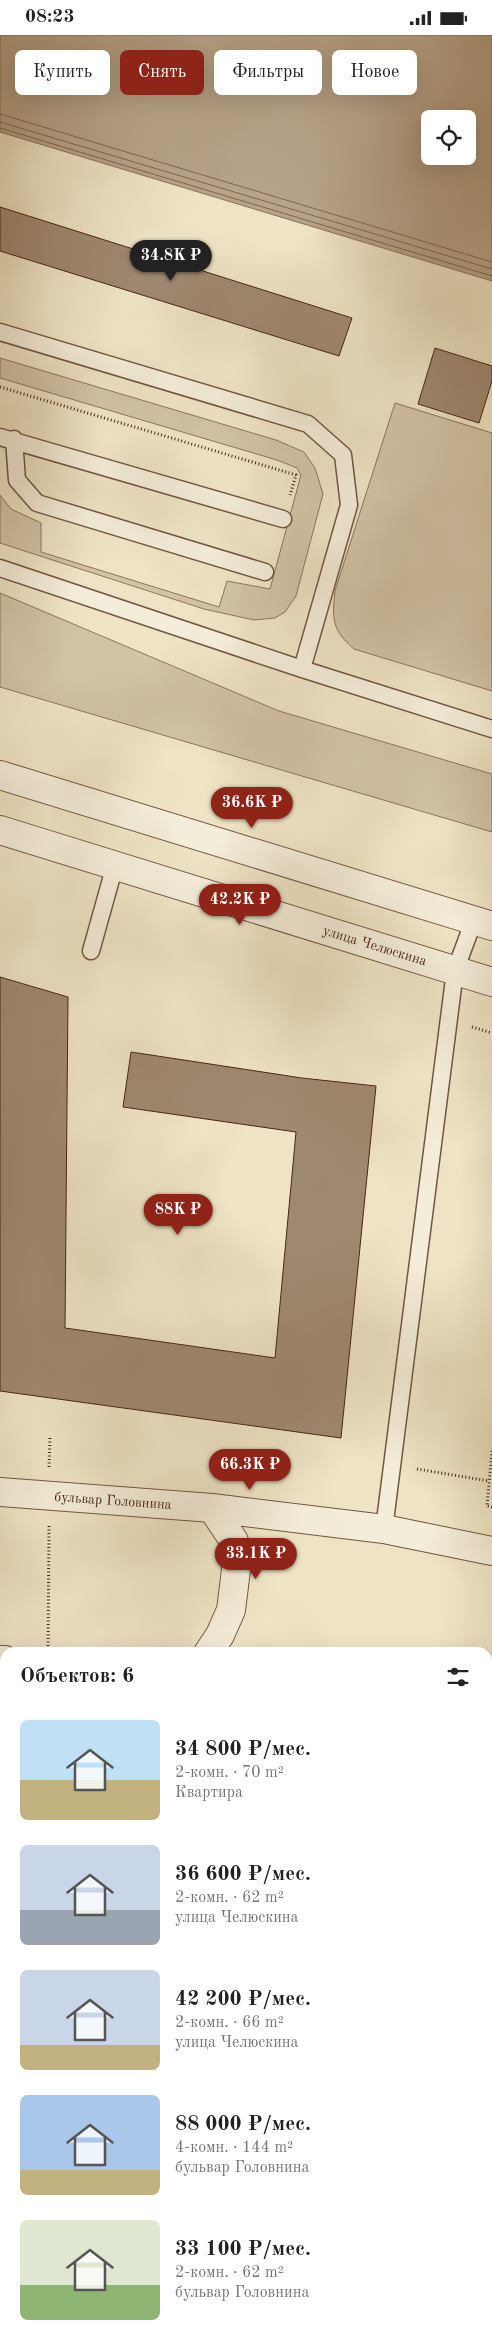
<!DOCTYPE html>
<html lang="ru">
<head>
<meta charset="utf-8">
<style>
  :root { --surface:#fff; --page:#f6f6f6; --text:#222; --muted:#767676; --accent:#8f2418 }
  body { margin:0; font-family:"Old Standard TT",serif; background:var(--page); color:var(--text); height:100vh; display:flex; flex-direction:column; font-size:19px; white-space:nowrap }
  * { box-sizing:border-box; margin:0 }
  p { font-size:16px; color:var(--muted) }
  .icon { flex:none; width:28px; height:28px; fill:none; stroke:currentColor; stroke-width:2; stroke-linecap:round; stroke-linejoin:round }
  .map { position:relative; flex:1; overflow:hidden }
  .details { position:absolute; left:0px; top:1612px; width:492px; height:696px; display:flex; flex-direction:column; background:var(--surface); border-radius:15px 15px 0 0; box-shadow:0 5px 20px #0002 }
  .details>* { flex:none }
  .top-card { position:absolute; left:15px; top:15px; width:462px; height:45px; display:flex; gap:10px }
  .controls { position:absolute; left:421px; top:75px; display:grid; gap:10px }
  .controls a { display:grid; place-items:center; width:55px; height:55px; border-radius:8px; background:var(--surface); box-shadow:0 5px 20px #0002; font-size:25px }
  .price { position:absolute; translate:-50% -42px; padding:0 11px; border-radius:18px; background:var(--accent); color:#fff; font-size:16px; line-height:32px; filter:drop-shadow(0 1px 2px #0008) }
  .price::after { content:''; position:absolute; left:50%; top:30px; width:15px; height:11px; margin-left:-8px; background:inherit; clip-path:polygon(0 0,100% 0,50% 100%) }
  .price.selected { background:#222; color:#fff }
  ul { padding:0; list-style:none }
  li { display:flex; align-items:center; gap:15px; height:125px; padding:0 20px }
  li span { display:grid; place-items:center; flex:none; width:140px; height:100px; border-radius:8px; color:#555 }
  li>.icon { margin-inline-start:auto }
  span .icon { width:60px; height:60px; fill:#fffc; stroke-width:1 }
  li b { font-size:21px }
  h2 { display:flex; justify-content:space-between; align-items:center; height:60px; padding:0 20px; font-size:21px }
  .pill { padding:0 18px; border-radius:8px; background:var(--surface); box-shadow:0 5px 20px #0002; font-size:18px; line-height:45px }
  .pill.selected { background:var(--accent); color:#fff }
  .status { display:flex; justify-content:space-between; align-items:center; height:35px; padding:0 25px; background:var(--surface); direction:ltr }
  .status svg { height:14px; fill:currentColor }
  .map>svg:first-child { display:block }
</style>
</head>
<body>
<div class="status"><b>08:23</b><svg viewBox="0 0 49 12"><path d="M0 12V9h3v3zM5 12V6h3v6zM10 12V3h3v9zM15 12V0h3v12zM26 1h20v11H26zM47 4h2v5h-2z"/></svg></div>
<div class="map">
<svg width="492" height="2308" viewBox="0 0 492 2308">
  <rect width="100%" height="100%" fill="#eee4c5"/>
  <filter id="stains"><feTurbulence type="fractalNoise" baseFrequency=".004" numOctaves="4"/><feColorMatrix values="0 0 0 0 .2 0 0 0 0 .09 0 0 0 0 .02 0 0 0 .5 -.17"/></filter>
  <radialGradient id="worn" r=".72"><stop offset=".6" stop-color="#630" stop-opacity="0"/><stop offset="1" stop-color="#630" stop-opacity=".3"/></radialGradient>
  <path fill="#d2c4a7" stroke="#8e745e" d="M0 323 276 405 304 417 315 433 323 459 296 561 285 577 275 583 254 585 204 574 0 508V460L11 474 41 488V517L219 572 227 546 270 554 301 440 297 433 277 425 0 343Z
    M395 368 492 398V656L354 614C332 595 332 584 335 556Z
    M0 558 279 676 492 739V797L0 652Z"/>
  <path fill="#b6a38a" stroke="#8a715c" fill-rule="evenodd" d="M0 0H492V246L0 97ZM430 84H468V121H430Z"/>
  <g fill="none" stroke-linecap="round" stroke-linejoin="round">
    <path stroke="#806450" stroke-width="1" d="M0 79 492 227
      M0 87 492 234
      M0 93 492 241"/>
  </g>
  <path fill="#9f8871" stroke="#492516" d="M0 172 352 283 339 321 0 216Z
    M435 313 492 331V346L479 388 418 369Z
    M0 942 68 962 65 1293 275 1323 296 1097 123 1072 131 1017 302 1043 376 1051 341 1403 0 1356Z"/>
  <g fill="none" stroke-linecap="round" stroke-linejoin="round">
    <g stroke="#725542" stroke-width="19">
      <path id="service" d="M0 297 308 389 343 420 349 470 302 634
        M0 402 283 484
        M14 404 17 445 37 468 265 537
        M0 533 302 634 492 694
        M91 916 115 830
        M384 1494 455 936 474 885"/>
    </g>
    <g stroke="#725542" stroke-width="30">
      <path id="minor" d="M0 740 492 891
        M0 795 492 947
        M0 1457 212 1473 384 1494 492 1516
        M208 1618 220 1600 231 1575 236 1535 234 1506 212 1473
        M0 1625H5
        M488 1662H492"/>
    </g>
    <path stroke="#492516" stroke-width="3" stroke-dasharray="1 2.5" stroke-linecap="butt" d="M0 352 296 440 290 460
      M472 992 492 998
      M492 1416 487 1471 492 1472
      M49 1432 50 1402
      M417 1434 489 1446
      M48 1618 49 1490"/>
    <use href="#service" stroke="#f4edd9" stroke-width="16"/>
    <use href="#minor" stroke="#f4edd9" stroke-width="28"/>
  </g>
  <g text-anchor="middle" stroke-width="4" stroke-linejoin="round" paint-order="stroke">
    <g font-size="14" fill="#492516" stroke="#f4edd9">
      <text transform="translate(375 910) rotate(17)" y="5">улица Челюскина</text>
      <text transform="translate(113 1465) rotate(4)" y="5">бульвар Головнина</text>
    </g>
  </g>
  <rect width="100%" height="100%" filter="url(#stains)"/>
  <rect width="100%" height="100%" fill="url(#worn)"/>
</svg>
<div class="controls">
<a><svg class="icon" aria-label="locate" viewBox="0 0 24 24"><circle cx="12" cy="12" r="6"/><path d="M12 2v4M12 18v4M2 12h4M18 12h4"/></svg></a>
</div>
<b class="price selected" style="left:171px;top:247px">34.8K ₽</b>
<b class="price" style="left:252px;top:794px">36.6K ₽</b>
<b class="price" style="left:240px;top:891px">42.2K ₽</b>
<b class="price" style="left:178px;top:1201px">88K ₽</b>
<b class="price" style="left:250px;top:1456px">66.3K ₽</b>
<b class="price" style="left:256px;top:1545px">33.1K ₽</b>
<div class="top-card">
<a class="pill">Купить</a>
<a class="pill selected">Снять</a>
<a class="pill">Фильтры</a>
<a class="pill">Новое</a>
</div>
<section class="details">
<h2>Объектов: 6<svg class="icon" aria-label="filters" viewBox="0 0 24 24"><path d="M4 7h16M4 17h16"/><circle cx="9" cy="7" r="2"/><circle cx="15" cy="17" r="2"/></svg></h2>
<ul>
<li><span style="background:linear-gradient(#bfe0f5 60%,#c2b280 0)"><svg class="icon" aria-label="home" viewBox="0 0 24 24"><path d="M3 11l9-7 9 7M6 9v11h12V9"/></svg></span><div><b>34 800 ₽/мес.</b><p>2-комн. · 70 m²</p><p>Квартира</p></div></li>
<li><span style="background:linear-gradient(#c9d6e8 65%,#9aa5b1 0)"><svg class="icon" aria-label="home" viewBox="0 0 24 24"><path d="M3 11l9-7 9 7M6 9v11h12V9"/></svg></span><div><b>36 600 ₽/мес.</b><p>2-комн. · 62 m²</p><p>улица Челюскина</p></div></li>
<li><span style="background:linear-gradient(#c9d6e8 75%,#c2b280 0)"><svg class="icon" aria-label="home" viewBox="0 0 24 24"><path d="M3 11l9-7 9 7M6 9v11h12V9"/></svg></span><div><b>42 200 ₽/мес.</b><p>2-комн. · 66 m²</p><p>улица Челюскина</p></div></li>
<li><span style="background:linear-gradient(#a9c7e8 75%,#c2b280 0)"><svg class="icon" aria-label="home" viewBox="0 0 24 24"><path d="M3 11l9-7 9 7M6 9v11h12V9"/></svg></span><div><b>88 000 ₽/мес.</b><p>4-комн. · 144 m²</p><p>бульвар Головнина</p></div></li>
<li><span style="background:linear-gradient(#dfe7d0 65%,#8fb573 0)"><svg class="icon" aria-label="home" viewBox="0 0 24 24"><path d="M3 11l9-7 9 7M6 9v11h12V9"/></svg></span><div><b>33 100 ₽/мес.</b><p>2-комн. · 62 m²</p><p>бульвар Головнина</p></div></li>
</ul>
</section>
</div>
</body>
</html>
